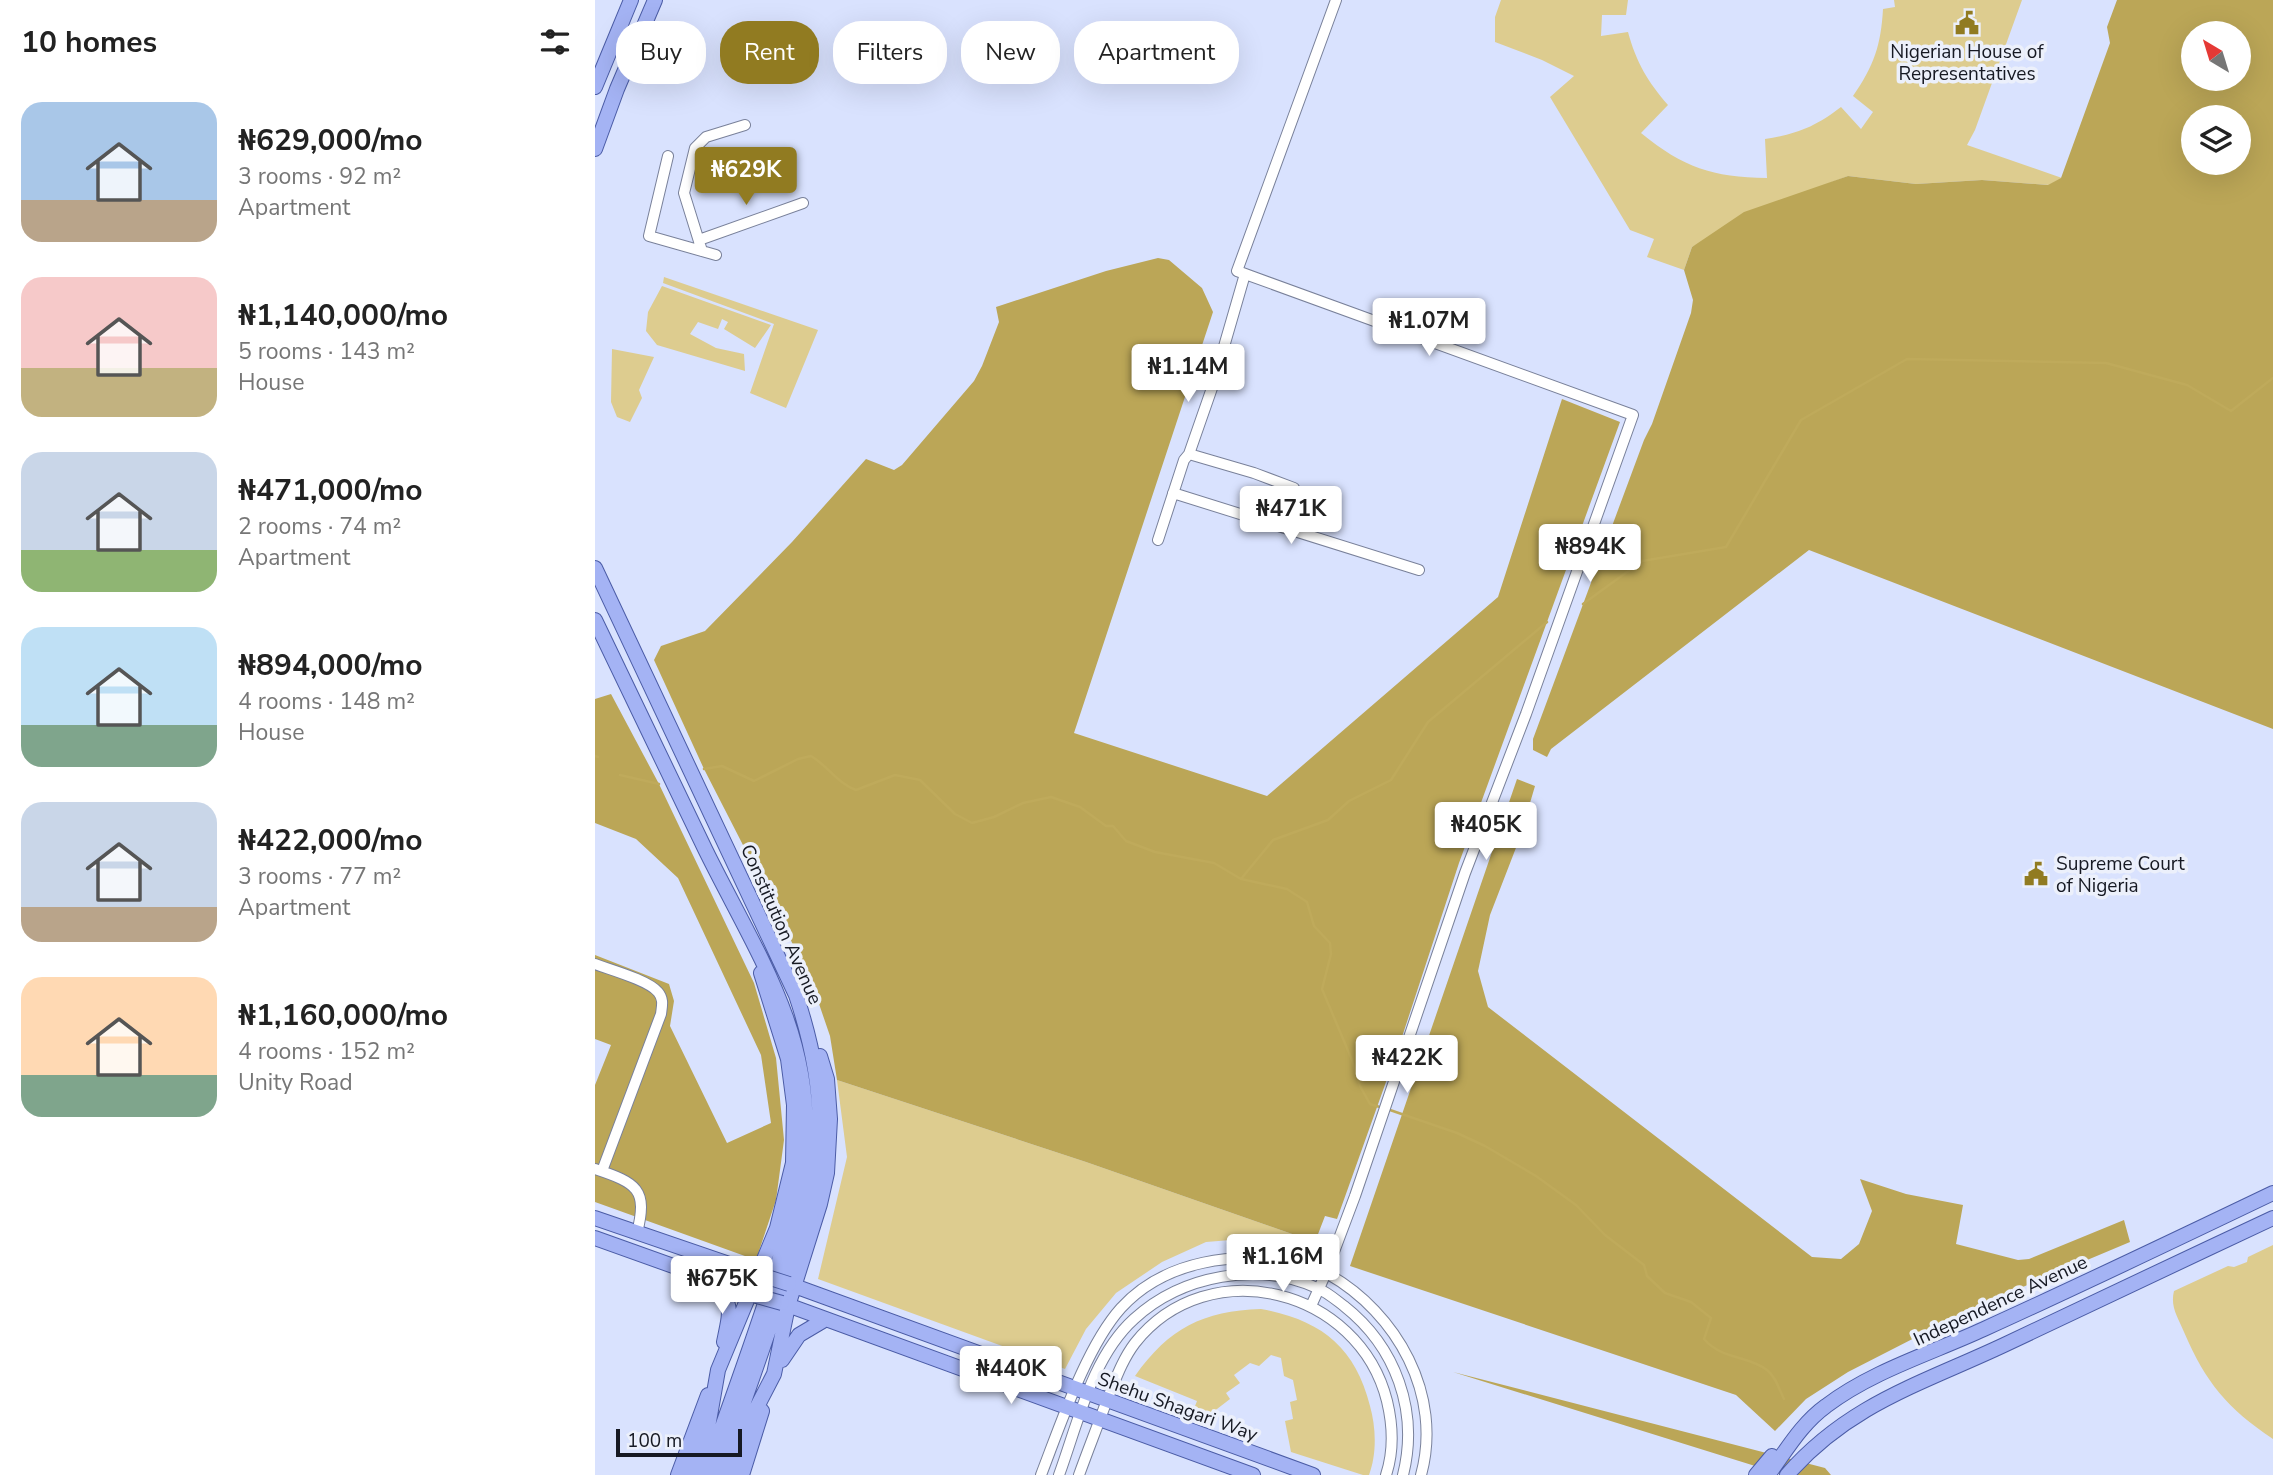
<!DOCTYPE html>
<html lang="en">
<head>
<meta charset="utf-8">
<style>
  :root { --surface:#fff; --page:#f2f2f2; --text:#222; --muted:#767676; --accent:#917b21 }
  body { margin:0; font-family:"Nunito Sans",sans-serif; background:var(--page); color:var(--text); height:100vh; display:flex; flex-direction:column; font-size:26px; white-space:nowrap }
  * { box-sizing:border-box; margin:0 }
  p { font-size:23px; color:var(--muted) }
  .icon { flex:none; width:38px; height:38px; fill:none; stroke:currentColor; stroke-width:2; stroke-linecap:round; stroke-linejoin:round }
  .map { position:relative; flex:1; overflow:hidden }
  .details { display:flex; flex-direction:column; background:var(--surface); width:595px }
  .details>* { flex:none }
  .top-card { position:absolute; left:21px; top:21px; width:665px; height:63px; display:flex; gap:14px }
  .needle { width:46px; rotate:322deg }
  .tools { position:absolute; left:1586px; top:21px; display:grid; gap:14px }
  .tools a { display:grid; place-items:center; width:70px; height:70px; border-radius:50%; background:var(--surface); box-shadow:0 7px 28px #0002; font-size:35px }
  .scale { position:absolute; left:21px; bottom:18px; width:126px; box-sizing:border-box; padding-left:7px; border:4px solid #161923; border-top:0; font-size:19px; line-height:24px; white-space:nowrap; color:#161923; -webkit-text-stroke:5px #ecf0fb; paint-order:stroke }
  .price { position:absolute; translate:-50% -60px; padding:0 16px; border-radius:7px; background:#fff; color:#222; font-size:23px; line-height:46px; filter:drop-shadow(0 2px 4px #0008) }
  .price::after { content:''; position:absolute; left:50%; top:42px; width:21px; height:16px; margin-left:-10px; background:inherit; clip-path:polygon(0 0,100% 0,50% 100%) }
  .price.current { background:var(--accent); color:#fff }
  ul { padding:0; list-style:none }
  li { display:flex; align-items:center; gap:21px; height:175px; padding:0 21px }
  li span { display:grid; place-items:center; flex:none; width:196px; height:140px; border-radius:21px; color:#555 }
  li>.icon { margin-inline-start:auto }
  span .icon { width:84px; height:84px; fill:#fffc; stroke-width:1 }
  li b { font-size:30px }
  h2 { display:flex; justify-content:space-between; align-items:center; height:84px; padding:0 21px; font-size:30px }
  .tag { padding:0 24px; border-radius:28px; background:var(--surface); box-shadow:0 7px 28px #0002; font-size:24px; line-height:63px }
  .tag.current { background:var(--accent); color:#fff }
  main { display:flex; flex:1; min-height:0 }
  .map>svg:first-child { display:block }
</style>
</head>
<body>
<main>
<section class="details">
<h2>10 homes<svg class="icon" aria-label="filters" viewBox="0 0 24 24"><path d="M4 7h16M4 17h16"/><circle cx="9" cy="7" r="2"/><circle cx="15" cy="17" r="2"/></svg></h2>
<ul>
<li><span style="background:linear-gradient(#a9c7e8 70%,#b9a48a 0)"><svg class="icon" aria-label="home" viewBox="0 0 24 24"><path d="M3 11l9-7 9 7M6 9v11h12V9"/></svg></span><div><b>₦629,000/mo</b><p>3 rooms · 92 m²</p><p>Apartment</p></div></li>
<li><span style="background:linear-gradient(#f6c9c9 65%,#c2b280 0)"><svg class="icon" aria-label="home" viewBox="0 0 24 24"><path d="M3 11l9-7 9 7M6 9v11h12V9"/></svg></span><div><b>₦1,140,000/mo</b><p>5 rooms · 143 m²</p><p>House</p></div></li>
<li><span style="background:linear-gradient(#c9d6e8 70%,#8fb573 0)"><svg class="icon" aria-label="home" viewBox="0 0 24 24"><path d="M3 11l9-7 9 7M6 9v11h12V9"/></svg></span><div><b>₦471,000/mo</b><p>2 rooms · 74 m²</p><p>Apartment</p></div></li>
<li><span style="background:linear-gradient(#bfe0f5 70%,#7fa58c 0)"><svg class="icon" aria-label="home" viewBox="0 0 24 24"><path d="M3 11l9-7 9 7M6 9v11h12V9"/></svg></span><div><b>₦894,000/mo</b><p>4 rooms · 148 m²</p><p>House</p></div></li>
<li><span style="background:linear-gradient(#c9d6e8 75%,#b9a48a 0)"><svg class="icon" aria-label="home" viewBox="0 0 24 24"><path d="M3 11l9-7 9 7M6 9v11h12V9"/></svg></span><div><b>₦422,000/mo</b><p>3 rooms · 77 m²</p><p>Apartment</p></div></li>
<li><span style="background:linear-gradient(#ffd9b3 70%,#7fa58c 0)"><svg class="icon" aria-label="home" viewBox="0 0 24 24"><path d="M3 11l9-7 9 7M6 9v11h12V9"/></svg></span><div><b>₦1,160,000/mo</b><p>4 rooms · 152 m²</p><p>Unity Road</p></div></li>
</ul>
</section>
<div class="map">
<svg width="1678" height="1475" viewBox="0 0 1678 1475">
  <rect width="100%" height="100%" fill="#d9e2fe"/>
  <path fill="#ddcc8f" d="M906 0H1033L1031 15H1007L1006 36 1033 32C1041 62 1053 82 1073 105L1046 133C1089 168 1117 177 1172 178L1170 139C1202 134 1220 127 1246 107L1266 129 1278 112 1258 96C1279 66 1286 45 1288 9L1300 7 1299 0H1427L1380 130 1372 145 1467 178 1454 185 1387 180 1321 184 1253 176 1208 193 1097 247 1089 270 1052 257 1059 239 1035 230 955 97 979 76 947 60 900 42V17Z
    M69 277 223 330 191 408 155 393 179 324 68 283Z
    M67 286 176 325 160 348 129 329 133 322 127 319 123 329 103 322 95 334 121 348 149 354 150 371 62 345 51 331 53 312Z
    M17 349 59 357 44 390 47 398 35 422 22 417 16 402Z
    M242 1080 491 1162 726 1244 722 1252 661 1238 611 1242 567 1262 521 1293 491 1329 470 1369 223 1279 252 1157Z
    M1678 1245V1439C1632 1408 1611 1383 1589 1332 1583 1317 1575 1307 1579 1291L1633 1266 1639 1267 1652 1262 1653 1257Z
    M666 1309C725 1320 760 1346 775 1406 781 1427 782 1454 774 1475H768L696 1452 690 1421 698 1419 695 1402 702 1400 698 1380 689 1376 686 1358 676 1355 664 1366 655 1363 639 1375 645 1383 631 1393 635 1399 609 1419 597 1414 602 1401 540 1376C574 1328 608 1311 666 1309Z"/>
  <path fill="#bba657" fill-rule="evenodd" d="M1522 0H1678V729L1214 550 956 749 952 757 938 750V739L1049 440 1057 424 1096 313 1098 300 1089 270 1097 247 1149 212 1253 176 1321 184 1387 180 1453 185 1466 178 1515 43 1512 27ZM1643 33V79H1598V33ZM1643 117V163H1598V117Z
    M563 258 574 260 607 288 618 312 479 733 672 796 903 597 967 399 1025 422 864 863 806 1040 742 1219 730 1216 720 1242 491 1162 242 1080 235 1036 222 998 189 925 109 769 59 660 66 646 110 631 197 542 271 459 299 470 307 465 379 381 387 366 404 322 401 307 511 271Z
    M16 694 64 784 159 983 181 1058 189 1140 181 1200 161 1260 0 1202V1085L16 1045 0 1039V955L74 984 79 1001 75 1026 132 1143 176 1123 166 1055 83 878 41 839 0 823V699Z
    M922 779 940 786 924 840 895 915 883 971 893 1007 1217 1257 1246 1259 1264 1244 1277 1211 1265 1179 1311 1194 1368 1205 1361 1244 1423 1260 1434 1259 1529 1220 1535 1242 1378 1308 1253 1372 1211 1399 1180 1431 1141 1395 755 1266Z
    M858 1372 1230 1468 1236 1475H1189Z"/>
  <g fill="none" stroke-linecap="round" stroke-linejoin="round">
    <path stroke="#bfaa5b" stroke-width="2.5" d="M988 604 1047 561 1131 547 1206 420 1312 359 1511 363 1592 385 1636 411 1678 378
      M0 756 3 757
      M109 769 127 766 159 781 203 759 216 756C233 766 242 783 261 790L300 775 325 780 360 814 377 823 399 817 428 803 456 797 485 807 511 826H518L531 841 560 852 619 863 646 879 692 889 712 902 719 926 735 943 736 954 727 989 757 1060 765 1086 775 1104 788 1108
      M25 775 64 784
      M646 879 678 840 733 820 754 801 796 780 833 722 952 622
      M795 1110 862 1133 890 1146 941 1176 981 1205 1010 1235 1049 1265 1052 1276 1070 1293 1096 1302 1116 1318 1109 1339C1127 1360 1153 1355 1172 1370 1181 1377 1184 1389 1189 1399"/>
    <g stroke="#79819a" stroke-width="12">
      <path id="minor" d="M73 156 54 236 121 255
        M104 240 208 203
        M107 251 89 193 100 148 111 137 150 125
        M594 454 659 473 699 488
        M578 493 824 570
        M563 540 589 460 594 454 617 388 650 274
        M0 964C16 970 53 980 63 992 69 999 67 1006 66 1014L7 1171
        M0 1169C42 1183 53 1189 42 1233
        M716 1306 731 1273 760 1196 870 873 931 714 1038 415 642 271 741 0
        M446 1475C465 1426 491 1347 526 1308 570 1260 642 1250 703 1264 712 1266 724 1269 733 1274 802 1313 848 1395 826 1475
        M464 1475C483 1423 497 1357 539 1319 587 1275 663 1261 722 1288 732 1292 741 1300 749 1306 801 1347 824 1411 808 1475
        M484 1475C493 1450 503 1425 512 1400 520 1381 527 1360 540 1343 614 1250 764 1289 792 1401 798 1426 799 1451 791 1475"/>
    </g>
    <g stroke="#4b5ca6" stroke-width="16">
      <path id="major" d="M0 87 36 0
        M0 149 22 89 60 0
        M0 568 201 995C216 1040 227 1089 224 1137 222 1180 209 1221 196 1262 174 1334 148 1404 123 1475
        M0 620C37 696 73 773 110 849 158 947 218 1032 210 1146 207 1189 194 1229 181 1270 159 1339 134 1407 110 1475
        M0 1218 169 1276
        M0 1238 162 1296
        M113 1278C139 1304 136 1308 129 1342
        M194 1284 718 1475
        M187 1303 658 1475
        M187 1360 204 1335 231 1319
        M83 1475 113 1395
        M97 1475 113 1427 123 1370 182 1228 198 1163 199 1105 193 1059 166 973
        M135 1475 149 1432 179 1374 193 1306 225 1204 232 1173 235 1119 232 1079 225 1056
        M147 1475 167 1411
        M1161 1475 1177 1456
        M1173 1475C1191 1451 1206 1424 1231 1406 1277 1371 1337 1353 1389 1329 1486 1285 1582 1239 1678 1193
        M1192 1475C1254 1404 1326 1384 1409 1345 1498 1303 1588 1260 1678 1218"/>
    </g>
    <use href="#minor" stroke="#fff" stroke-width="10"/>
    <use href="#major" stroke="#a4b3f4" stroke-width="14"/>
    <g stroke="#4b5ca6" stroke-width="16" stroke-linecap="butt">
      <path id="major-bridge" d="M169 1276 194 1284
        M162 1296 187 1303"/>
    </g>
    <use href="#major-bridge" stroke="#a4b3f4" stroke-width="14"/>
  </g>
  <defs>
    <g id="civic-bare" transform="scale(1.89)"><path d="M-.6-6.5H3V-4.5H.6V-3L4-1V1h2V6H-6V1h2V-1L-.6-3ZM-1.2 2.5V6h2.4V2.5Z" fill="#917b21" stroke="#ecf0fb" stroke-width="2.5" paint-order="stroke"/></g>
  </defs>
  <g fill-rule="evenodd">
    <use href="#civic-bare" x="1372" y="23"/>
    <use href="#civic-bare" x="1441" y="874"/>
  </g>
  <g text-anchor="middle" stroke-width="7" stroke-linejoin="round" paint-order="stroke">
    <g font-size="19" fill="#161923" stroke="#ecf0fb">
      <text x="1372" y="58">Nigerian House of<tspan x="1372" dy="22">Representatives</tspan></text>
      <text x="1461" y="870" text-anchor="start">Supreme Court<tspan x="1461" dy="22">of Nigeria</tspan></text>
    </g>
    <g font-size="19" fill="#161923" stroke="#ecf0fb">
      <text transform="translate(187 924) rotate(66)" y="7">Constitution Avenue</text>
      <text transform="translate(1405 1300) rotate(-25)" y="7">Independence Avenue</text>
      <text transform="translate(583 1406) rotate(20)" y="7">Shehu Shagari Way</text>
    </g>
  </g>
</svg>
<div class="tools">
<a><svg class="needle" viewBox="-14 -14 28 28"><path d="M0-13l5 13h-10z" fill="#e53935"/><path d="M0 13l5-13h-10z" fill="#767676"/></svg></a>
<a><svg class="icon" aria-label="layers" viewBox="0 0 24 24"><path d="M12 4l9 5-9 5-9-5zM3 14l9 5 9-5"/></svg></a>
</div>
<div class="scale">100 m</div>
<b class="price current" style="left:151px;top:207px">₦629K</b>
<b class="price" style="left:834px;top:358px">₦1.07M</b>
<b class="price" style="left:593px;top:404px">₦1.14M</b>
<b class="price" style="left:696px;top:546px">₦471K</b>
<b class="price" style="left:995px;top:584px">₦894K</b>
<b class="price" style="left:891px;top:862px">₦405K</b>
<b class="price" style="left:812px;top:1095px">₦422K</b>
<b class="price" style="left:688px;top:1294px">₦1.16M</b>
<b class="price" style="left:127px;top:1316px">₦675K</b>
<b class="price" style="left:416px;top:1406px">₦440K</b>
<div class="top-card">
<a class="tag">Buy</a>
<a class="tag current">Rent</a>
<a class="tag">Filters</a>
<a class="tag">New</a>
<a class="tag">Apartment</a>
</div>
</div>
</main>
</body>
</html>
